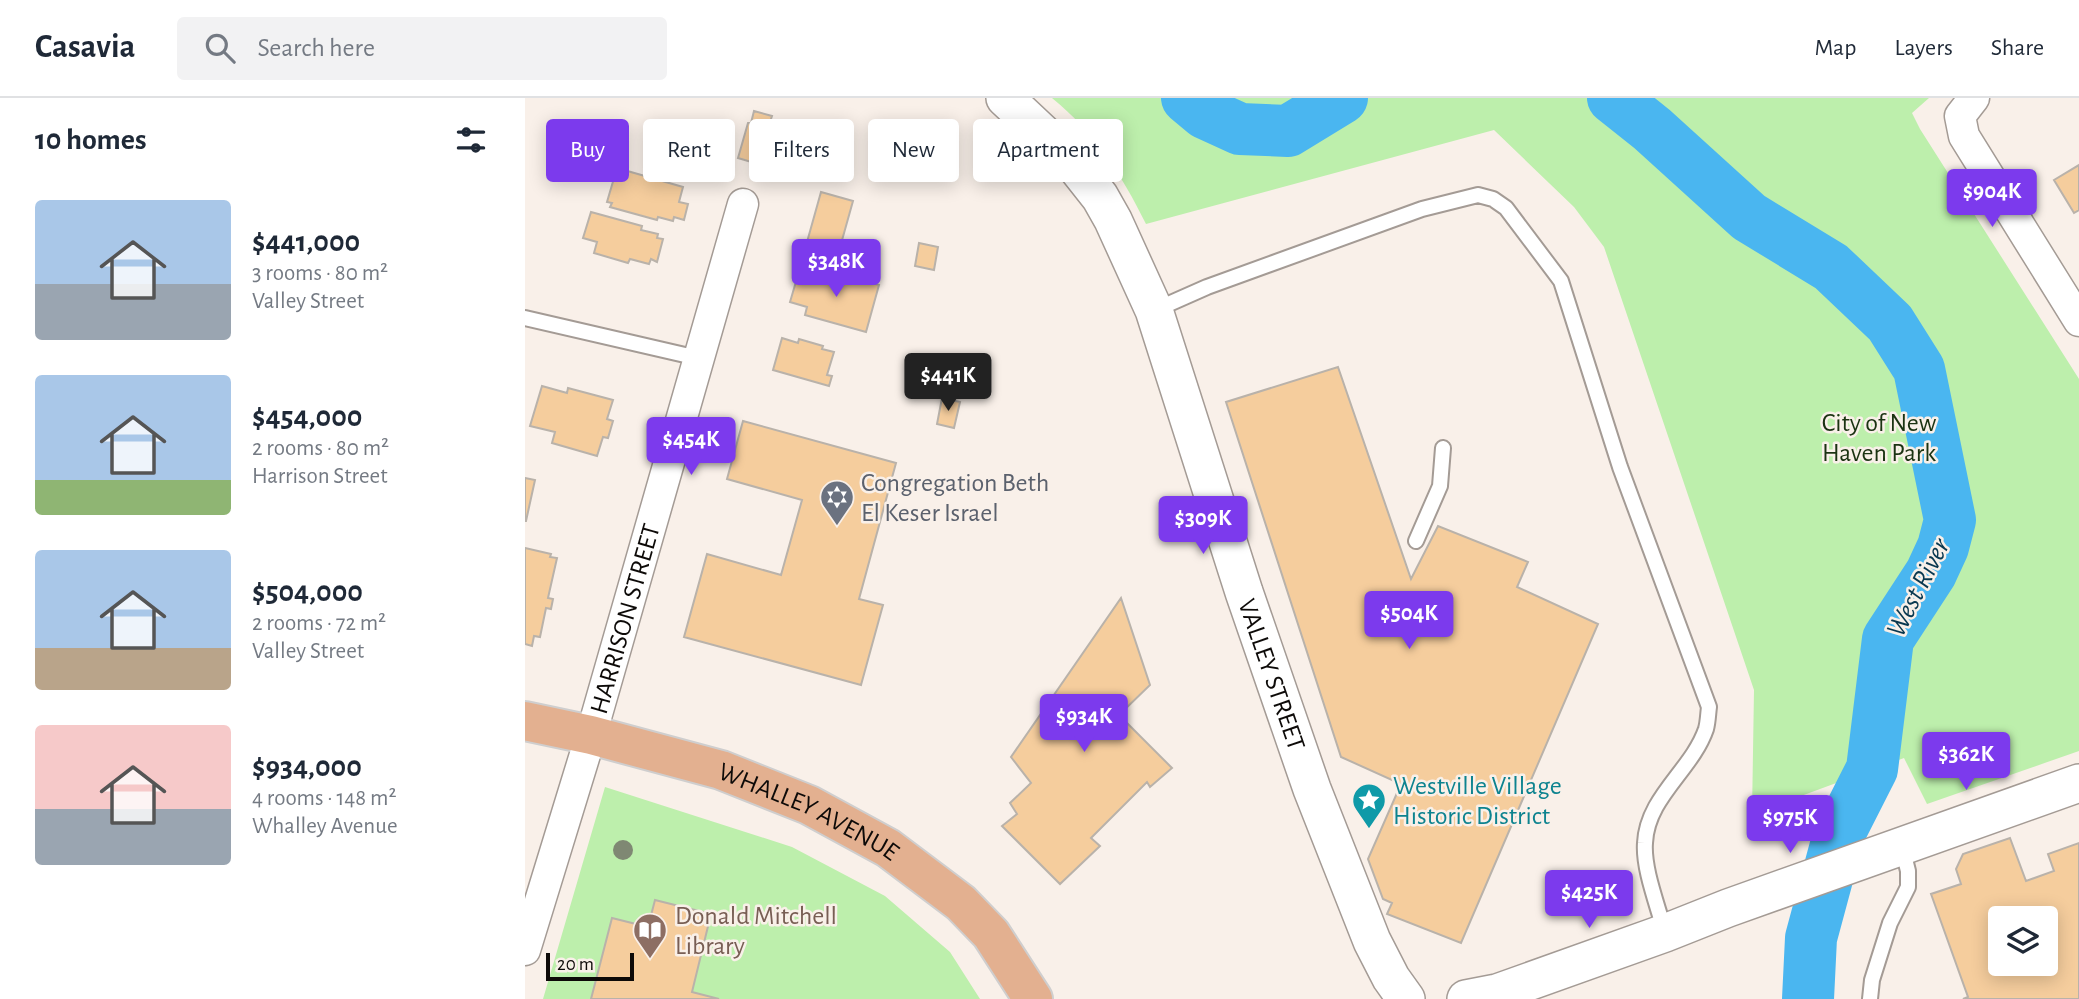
<!DOCTYPE html>
<html lang="en">
<head>
<meta charset="utf-8">
<style>
  :root { --surface:#fff; --page:#f2f2f3; --text:#1f2937; --muted:#747a83; --line:#e0e1e3; --accent:#7c3aed }
  body { margin:0; font-family:"Alegreya Sans",sans-serif; background:var(--page); color:var(--text); height:100vh; display:flex; flex-direction:column; font-size:26px; white-space:nowrap }
  * { box-sizing:border-box; margin:0 }
  p { font-size:23px; color:var(--muted) }
  .icon { flex:none; width:38px; height:38px; fill:none; stroke:currentColor; stroke-width:2; stroke-linecap:round; stroke-linejoin:round }
  .map { position:relative; flex:1; overflow:hidden }
  .drawer { display:flex; flex-direction:column; background:var(--surface); width:525px }
  .drawer>* { flex:none }
  .banner { position:absolute; left:21px; top:21px; width:665px; height:63px; display:flex; gap:14px }
  .tools { position:absolute; left:1463px; top:808px; display:grid; gap:14px }
  .tools a { display:grid; place-items:center; width:70px; height:70px; border-radius:7px; background:var(--surface); box-shadow:0 4px 18px #0003; font-size:35px }
  .scale { position:absolute; left:21px; bottom:18px; width:88px; box-sizing:border-box; padding-left:7px; border:4px solid #0d0a08; border-top:0; font-size:19px; line-height:24px; white-space:nowrap; color:#0d0a08; -webkit-text-stroke:5px #f9f0e9; paint-order:stroke }
  .price { position:absolute; translate:-50% -60px; padding:0 16px; border-radius:7px; background:var(--accent); color:#fff; font-size:23px; line-height:46px; filter:drop-shadow(0 2px 4px #0008) }
  .price::after { content:''; position:absolute; left:50%; top:42px; width:21px; height:16px; margin-left:-10px; background:inherit; clip-path:polygon(0 0,100% 0,50% 100%) }
  .price.current { background:#222; color:#fff }
  ul { padding:0; list-style:none }
  li { display:flex; align-items:center; gap:21px; height:175px; padding:0 35px }
  li span { display:grid; place-items:center; flex:none; width:196px; height:140px; border-radius:7px; color:#555 }
  li>.icon { margin-inline-start:auto }
  span .icon { width:84px; height:84px; fill:#fffc; stroke-width:1 }
  li b { font-size:30px }
  h2 { display:flex; justify-content:space-between; align-items:center; height:84px; padding:0 35px; font-size:30px }
  .tag { padding:0 24px; border-radius:7px; background:var(--surface); box-shadow:0 4px 18px #0003; font-size:24px; line-height:63px }
  .tag.current { background:var(--accent); color:#fff }
  header { display:flex; align-items:center; gap:42px; box-sizing:border-box; height:98px; padding:0 35px; background:var(--surface); border-bottom:2px solid var(--line) }
  header strong { font-size:33px }
  nav { display:flex; gap:38px; margin-inline-start:auto; font-size:24px }
  .search { width:490px; height:63px; background:var(--page); display:flex; align-items:center; gap:18px; box-sizing:border-box; padding:0 24px; border-radius:7px; color:var(--muted); font-size:26px }
  main { display:flex; flex:1; min-height:0 }
  .map>svg:first-child { display:block }
</style>
</head>
<body>
<header>
<strong>Casavia</strong>
<div class="search"><svg class="icon" aria-label="search" viewBox="0 0 24 24"><circle cx="10" cy="10" r="6"/><path d="M15 15l6 6"/></svg>Search here</div>
<nav><a>Map</a><a>Layers</a><a>Share</a></nav>
</header>
<main>
<section class="drawer">
<h2>10 homes<svg class="icon" aria-label="filters" viewBox="0 0 24 24"><path d="M4 7h16M4 17h16"/><circle cx="9" cy="7" r="2"/><circle cx="15" cy="17" r="2"/></svg></h2>
<ul>
<li><span style="background:linear-gradient(#a9c7e8 60%,#9aa5b1 0)"><svg class="icon" aria-label="home" viewBox="0 0 24 24"><path d="M3 11l9-7 9 7M6 9v11h12V9"/></svg></span><div><b>$441,000</b><p>3 rooms · 80 m²</p><p>Valley Street</p></div></li>
<li><span style="background:linear-gradient(#a9c7e8 75%,#8fb573 0)"><svg class="icon" aria-label="home" viewBox="0 0 24 24"><path d="M3 11l9-7 9 7M6 9v11h12V9"/></svg></span><div><b>$454,000</b><p>2 rooms · 80 m²</p><p>Harrison Street</p></div></li>
<li><span style="background:linear-gradient(#a9c7e8 70%,#b9a48a 0)"><svg class="icon" aria-label="home" viewBox="0 0 24 24"><path d="M3 11l9-7 9 7M6 9v11h12V9"/></svg></span><div><b>$504,000</b><p>2 rooms · 72 m²</p><p>Valley Street</p></div></li>
<li><span style="background:linear-gradient(#f6c9c9 60%,#9aa5b1 0)"><svg class="icon" aria-label="home" viewBox="0 0 24 24"><path d="M3 11l9-7 9 7M6 9v11h12V9"/></svg></span><div><b>$934,000</b><p>4 rooms · 148 m²</p><p>Whalley Avenue</p></div></li>
</ul>
</section>
<div class="map">
<svg width="1554" height="901" viewBox="0 0 1554 901">
  <rect width="100%" height="100%" fill="#f9f0e9"/>
  <path fill="#bdefac" d="M527 0H1404L1387 15 1395 31 1554 281V653L1402 706 1379 660 1227 716 1229 592 1079 149 1049 109 969 32 621 126C597 77 569 34 527 0Z
    M80 689 267 749 360 798 425 854 455 901H18Z"/>
  <g fill="none" stroke-linecap="round" stroke-linejoin="round">
    <path stroke="#4ab6f0" stroke-width="52" d="M662 0 680 15 715 31 763 33 817 0
      M1088 0 1127 31 1224 119 1306 169 1365 225 1394 271 1425 422 1418 449 1406 475 1363 541 1347 671 1314 736 1286 840 1283 901"/>
  </g>
  <path fill="#f5cd9d" stroke="#b9b2aa" stroke-width="2" fill-rule="evenodd" d="M229 13 247 18 243 30 263 36 253 72 213 60 223 25H226Z
    M1554 67V112L1549 115 1529 82Z
    M92 70 158 89 154 104 163 106 159 122 149 119 148 123 133 119 132 122 85 109 87 105 82 104Z
    M296 94 328 103 314 153 282 144Z
    M66 114 117 128 116 132 133 136 132 140 138 141 132 164 126 161 124 166 105 161 103 165 69 155 72 144 58 140Z
    M394 145 413 149 409 172 390 168Z
    M275 170 317 182 318 177 354 187 341 234 280 217 282 209 265 204Z
    M257 240 273 245 274 241 298 248 297 251 309 254 302 277 307 278 304 288 248 272Z
    M813 269 886 481 913 428 1003 464 992 489 1073 526 936 845 862 816 867 805 858 801 843 761 876 686 816 659 701 304Z
    M17 288 42 295 43 290 88 302 82 321 88 323 83 340 78 339 72 358 27 345 30 334 5 328Z
    M417 300 435 304 429 330 412 326Z
    M218 323 371 365 334 501 358 507 336 587 159 539 182 456 256 477 277 402 202 381Z
    M0 380 10 382 1 423H0Z
    M0 450 26 456 25 459 32 460 23 500 28 501 26 511 21 510 15 539 9 538 7 548 0 546Z
    M596 500 625 587 594 617 647 670 625 689 622 684 566 740 575 748 535 786 477 728 492 716 485 705 506 685 486 659Z
    M1485 740 1501 783 1529 773 1523 756 1554 745V901H1438L1443 899 1406 796 1436 786 1431 771 1438 756ZM1475 821H1521V866H1475Z
    M130 802 186 816 167 894 194 901H66L87 820 123 829Z"/>
  <g fill="none" stroke-linecap="round" stroke-linejoin="round">
    <g stroke="#a49b95" stroke-width="18">
      <path id="service" d="M630 212 682 189 897 111 953 97 968 101 981 110 1036 183 1095 369 1184 609C1183 616 1183 624 1181 631 1167 672 1122 699 1120 745 1118 771 1133 808 1140 835
        M0 220 173 260
        M891 443 915 388 918 350
        M1345 901 1347 882 1365 825 1383 789V773L1377 749"/>
    </g>
    <g stroke="#a49b95" stroke-width="33">
      <g id="minor">
        <path d="M1449 0 1435 18 1439 38 1554 223"/>
        <path id="s1" d="M0 852 66 637 218 106"/>
      </g>
    </g>
    <g stroke="#a49b95" stroke-width="40">
      <g id="tertiary">
        <path id="s2" d="M480 0 545 61 575 99 588 122 629 212 719 494 787 691 847 843 866 880 881 901"/>
        <path d="M941 901 972 895 1140 835 1203 810 1554 685"/>
      </g>
    </g>
    <g stroke="#cfcece" stroke-width="42">
      <g id="primary">
        <path id="s3" d="M0 623 66 637 196 672 284 707 363 750 436 805 466 836 508 901"/>
      </g>
    </g>
    <use href="#service" stroke="#fff" stroke-width="14"/>
    <use href="#minor" stroke="#fff" stroke-width="30"/>
    <use href="#tertiary" stroke="#fff" stroke-width="37"/>
    <use href="#primary" stroke="#e3b090" stroke-width="38"/>
  </g>
  <circle fill="#7f8873" cx="98" cy="752" r="10"/>
  <defs>
    <g id="synagogue-pin" transform="scale(1.75)"><path d="M0 17L-7.5 6A9.5 9.5 0 1 1 7.5 6Z" fill="#6b7280" stroke="#f9f0e9"/><path d="M0-6.5L5.6 3.2H-5.6ZM0 6.5L5.6-3.2H-5.6Z" fill="#fff"/></g>
    <g id="sight-pin" transform="scale(1.75)"><path d="M0 17L-7.5 6A9.5 9.5 0 1 1 7.5 6Z" fill="#0f9aa8" stroke="#f9f0e9"/><path d="M0-6L1.8-2.2L6-1.7L2.9 1.2L3.7 5.4L0 3.3L-3.7 5.4L-2.9 1.2L-6-1.7L-1.8-2.2Z" fill="#fff"/></g>
    <g id="library-pin" transform="scale(1.75)"><path d="M0 17L-7.5 6A9.5 9.5 0 1 1 7.5 6Z" fill="#8d6e63" stroke="#f9f0e9"/><path d="M-6-4Q-3-5.5-.7-3.5V5Q-3 3-6 4ZM6-4Q3-5.5 .7-3.5V5Q3 3 6 4Z" fill="#fff"/></g>
  </defs>
  <g fill-rule="evenodd">
    <use href="#synagogue-pin" x="312" y="399"/>
    <use href="#sight-pin" x="844" y="702"/>
    <use href="#library-pin" x="125" y="832"/>
  </g>
  <g text-anchor="middle" stroke-width="5" stroke-linejoin="round" paint-order="stroke">
    <g font-size="26" fill="#1b3312" stroke="#f9f0e9">
      <text x="1354" y="333">City of New<tspan x="1354" dy="30">Haven Park</tspan></text>
    </g>
    <g font-size="26" fill="#5b616d" stroke="#f9f0e9" text-anchor="start">
      <text x="336" y="393">Congregation Beth<tspan x="336" dy="30">El Keser Israel</tspan></text>
    </g>
    <g font-size="26" fill="#0d0a08" stroke="#f9f0e9">
      <text dy="9" stroke="none"><textPath href="#s1" startOffset="346">HARRISON STREET</textPath></text>
      <text dy="9" stroke="none"><textPath href="#s2" startOffset="646">VALLEY STREET</textPath></text>
      <text dy="9" stroke="none"><textPath href="#s3" startOffset="299">WHALLEY AVENUE</textPath></text>
    </g>
    <g font-size="26" fill="#0d838f" stroke="#f9f0e9" text-anchor="start">
      <text x="868" y="696">Westville Village<tspan x="868" dy="30">Historic District</tspan></text>
    </g>
    <g font-size="26" fill="#785e54" stroke="#f9f0e9" text-anchor="start">
      <text x="150" y="826">Donald Mitchell<tspan x="150" dy="30">Library</tspan></text>
    </g>
    <g font-size="28" font-style="italic" fill="#093850" stroke="#f9f0e9">
      <text transform="translate(1392 489) rotate(-63)" y="10">West River</text>
    </g>
  </g>
</svg>
<div class="tools">
<a><svg class="icon" aria-label="layers" viewBox="0 0 24 24"><path d="M12 4l9 5-9 5-9-5zM3 14l9 5 9-5"/></svg></a>
</div>
<div class="scale">20 m</div>
<b class="price" style="left:1467px;top:131px">$904K</b>
<b class="price" style="left:311px;top:201px">$348K</b>
<b class="price current" style="left:423px;top:315px">$441K</b>
<b class="price" style="left:166px;top:379px">$454K</b>
<b class="price" style="left:678px;top:458px">$309K</b>
<b class="price" style="left:884px;top:553px">$504K</b>
<b class="price" style="left:559px;top:656px">$934K</b>
<b class="price" style="left:1441px;top:694px">$362K</b>
<b class="price" style="left:1265px;top:757px">$975K</b>
<b class="price" style="left:1064px;top:832px">$425K</b>
<div class="banner">
<a class="tag current">Buy</a>
<a class="tag">Rent</a>
<a class="tag">Filters</a>
<a class="tag">New</a>
<a class="tag">Apartment</a>
</div>
</div>
</main>
</body>
</html>
